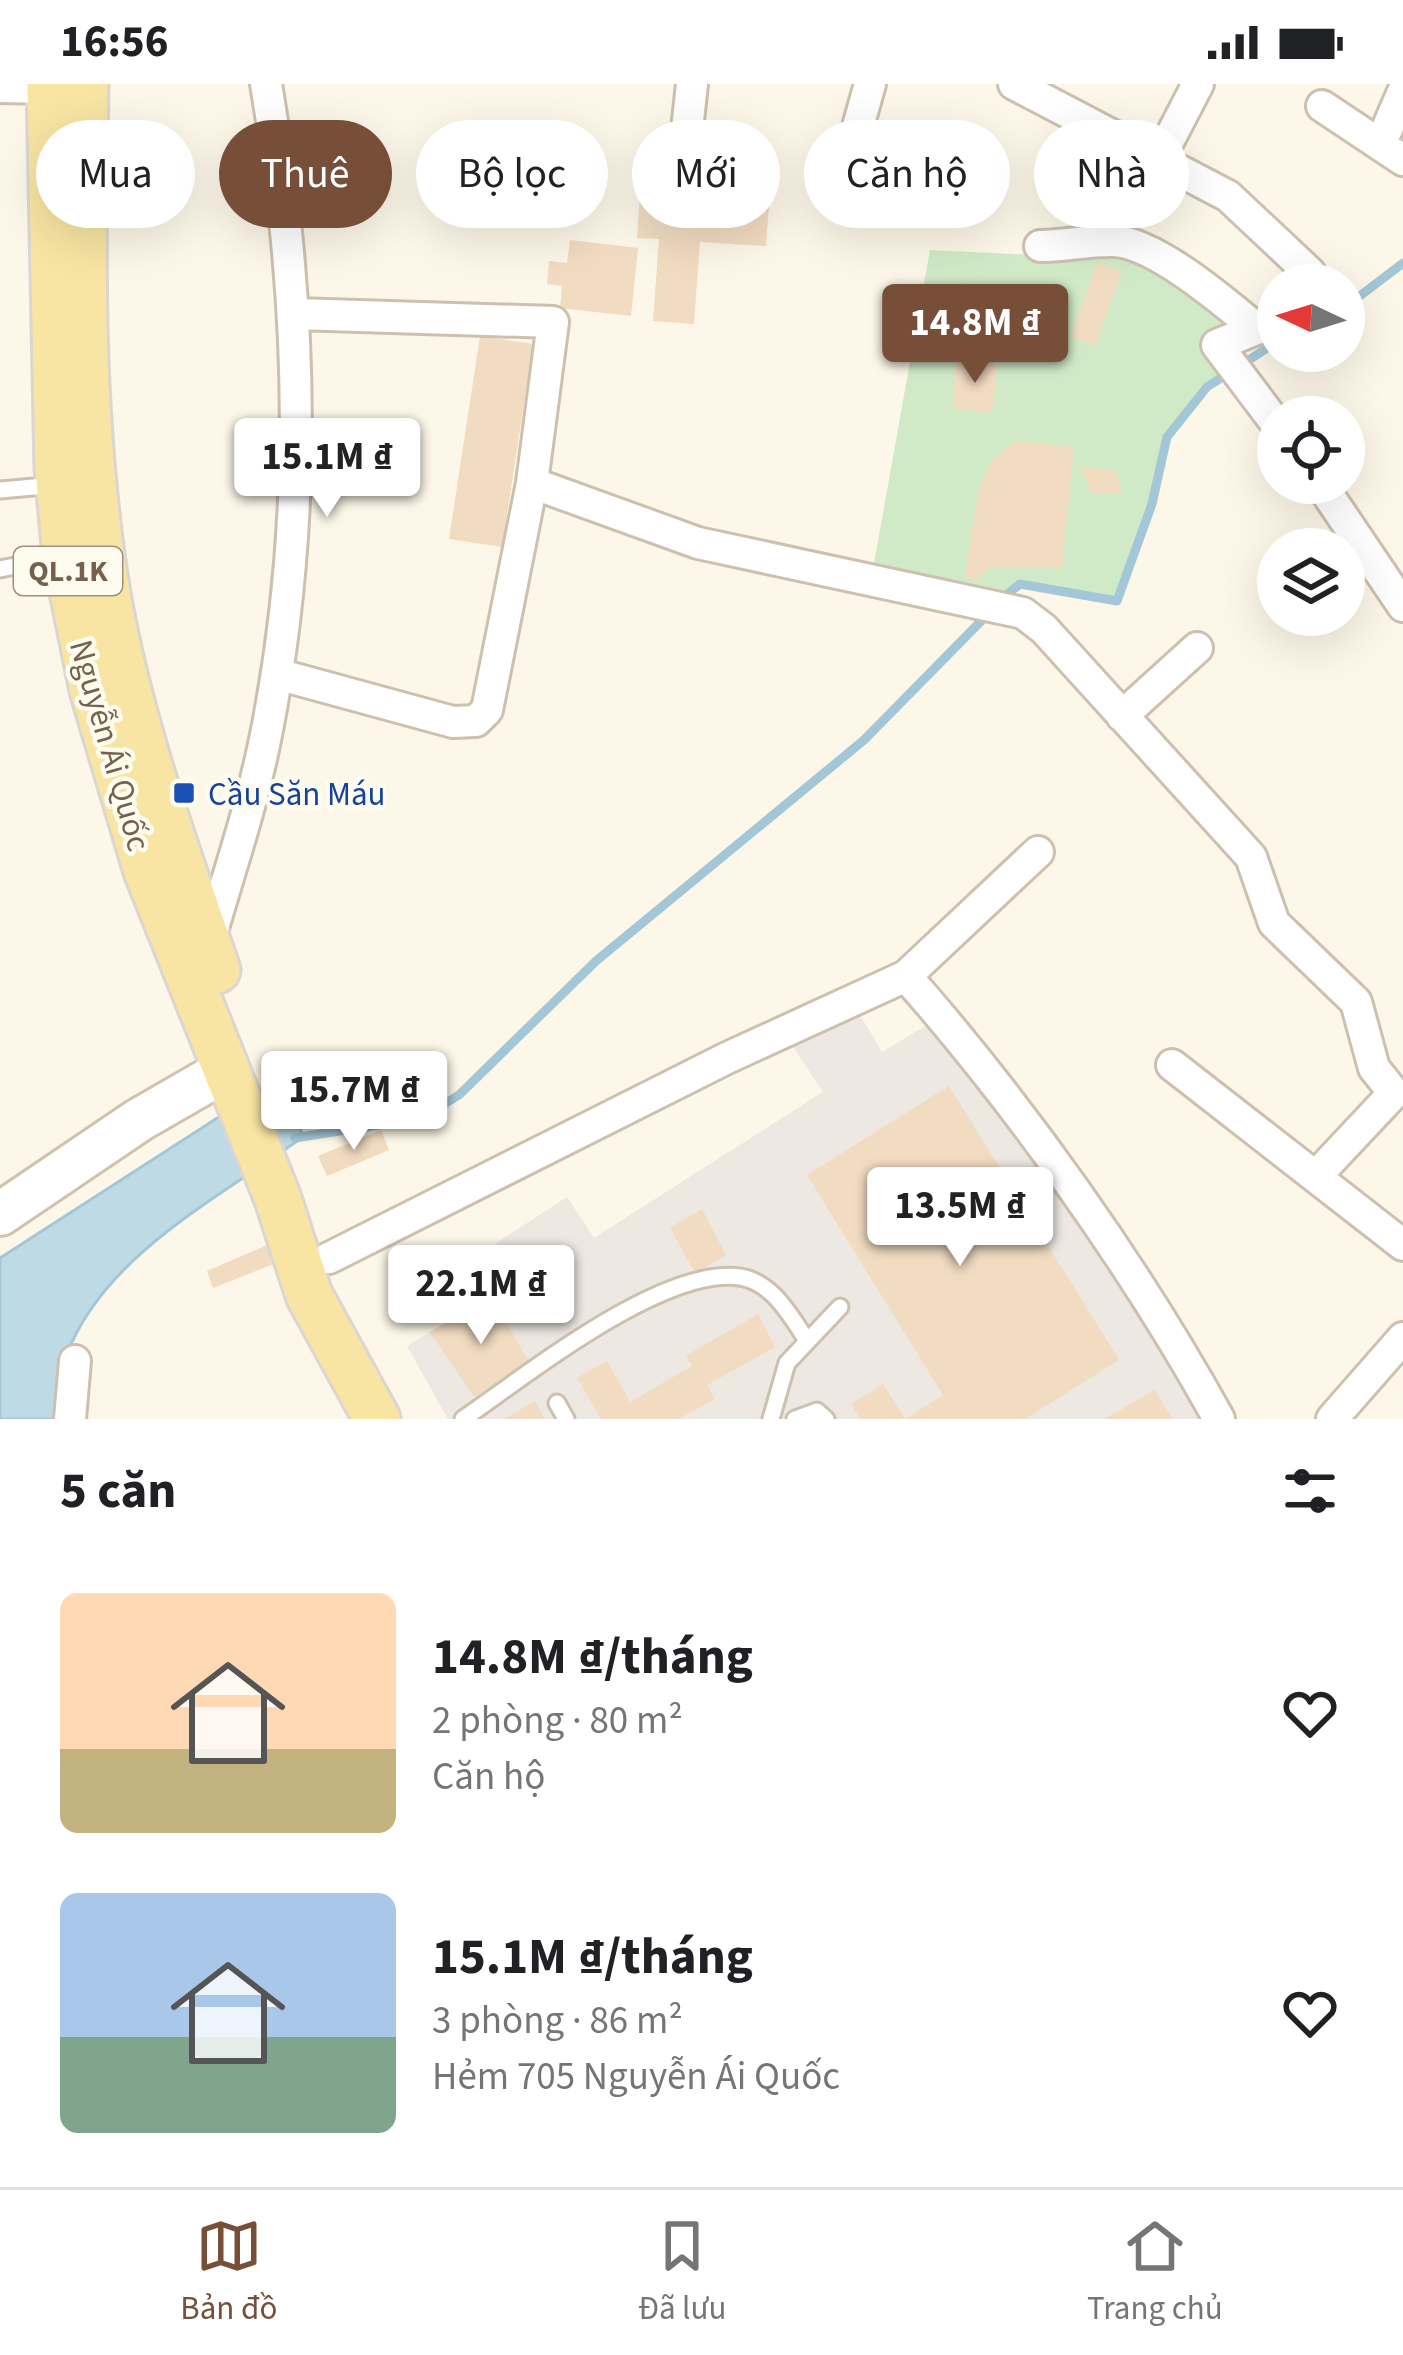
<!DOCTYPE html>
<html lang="vi">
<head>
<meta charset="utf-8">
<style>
  :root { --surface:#fff; --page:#f6f6f6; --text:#202124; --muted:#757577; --line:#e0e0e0; --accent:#774f39 }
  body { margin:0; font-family:"Source Sans 3",sans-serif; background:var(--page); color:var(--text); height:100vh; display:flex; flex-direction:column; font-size:45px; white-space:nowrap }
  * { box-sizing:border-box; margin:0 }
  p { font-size:39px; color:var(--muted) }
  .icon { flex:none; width:66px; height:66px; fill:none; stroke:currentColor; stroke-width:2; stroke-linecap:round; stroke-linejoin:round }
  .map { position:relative; height:1335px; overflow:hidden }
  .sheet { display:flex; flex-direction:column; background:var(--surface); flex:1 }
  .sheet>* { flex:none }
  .guide { position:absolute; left:36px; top:36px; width:1332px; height:108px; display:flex; gap:24px }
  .needle { width:78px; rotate:274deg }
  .controls { position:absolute; left:1257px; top:180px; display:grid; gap:24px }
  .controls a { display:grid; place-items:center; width:108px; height:108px; border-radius:50%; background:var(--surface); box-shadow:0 12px 48px #0002; font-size:60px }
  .price { position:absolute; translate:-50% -102px; padding:0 27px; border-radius:12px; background:#fff; color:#222; font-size:39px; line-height:78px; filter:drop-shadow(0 3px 6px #0008) }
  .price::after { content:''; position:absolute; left:50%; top:72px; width:36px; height:27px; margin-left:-18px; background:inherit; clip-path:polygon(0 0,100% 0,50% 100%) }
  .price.active { background:var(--accent); color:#fff }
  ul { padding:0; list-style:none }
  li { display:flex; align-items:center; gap:36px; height:300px; padding:0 60px }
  li span { display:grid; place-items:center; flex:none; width:336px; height:240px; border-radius:18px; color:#555 }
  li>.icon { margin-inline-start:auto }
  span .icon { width:144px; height:144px; fill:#fffc; stroke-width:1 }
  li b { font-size:51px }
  h2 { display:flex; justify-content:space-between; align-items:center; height:144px; padding:0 60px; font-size:51px }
  .pill { padding:0 42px; border-radius:54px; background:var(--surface); box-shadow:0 12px 48px #0002; font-size:42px; line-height:108px }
  .pill.active { background:var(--accent); color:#fff }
  .status { display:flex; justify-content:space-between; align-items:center; height:84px; padding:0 60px; background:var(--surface); direction:ltr }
  .status svg { height:33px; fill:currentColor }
  .menu { display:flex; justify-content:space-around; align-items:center; height:168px; border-top:3px solid var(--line); background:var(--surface); font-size:33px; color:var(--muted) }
  .menu a { display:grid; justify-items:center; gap:6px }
  .menu .active { color:var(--accent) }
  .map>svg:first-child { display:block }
</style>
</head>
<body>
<div class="status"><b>16:56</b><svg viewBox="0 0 49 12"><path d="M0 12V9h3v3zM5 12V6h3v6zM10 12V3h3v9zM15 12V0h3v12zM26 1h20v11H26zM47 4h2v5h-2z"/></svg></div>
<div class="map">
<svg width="1403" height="1335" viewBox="0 0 1403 1335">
  <rect width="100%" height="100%" fill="#fcf7e8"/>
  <path fill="#ede8e1" d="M857 926 882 968 932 938 970 981 1175 1277 1208 1335H448L407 1262 517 1196 496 1159 567 1113 594 1154 823 1008 790 958Z"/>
  <path fill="#d0eac7" d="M930 166 1058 172 1117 167 1191 205 1237 241 1224 291 1207 303 1167 353 1152 421 1117 517 1020 500 1001 514 873 485Z"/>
  <path fill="#bddae5" stroke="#a3c7d7" stroke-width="3" d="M276 1006 304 1052C222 1112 105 1170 67 1270 60 1288 62 1315 61 1335H0V1174L225 1029Z"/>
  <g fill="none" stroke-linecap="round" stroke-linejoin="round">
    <path stroke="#a3c7d7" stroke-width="9" d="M1344 224 1403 179
      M1000 516 1020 500 1117 517 1152 420 1167 353 1207 303 1278 257
      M295 1054 390 1039 431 1028 459 1011 596 877 864 656 989 529"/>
  </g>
  <path fill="#f1dbc1" d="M641 96 742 102 741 119 769 121 766 162 700 158 694 240 653 237 659 155 637 154Z
    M570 156 638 164 631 232 560 224 562 202 547 200 549 177 567 179Z
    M1097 179 1122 187 1095 262 1071 253Z
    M480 252 533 260 502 463 449 455Z
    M957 275 998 280 992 329 952 324Z
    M1015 357 1074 363 1062 483 989 484 977 496 965 493 978 407 990 379Z
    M1080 383 1116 386 1122 410 1091 409Z
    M949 1002 1119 1276 1025 1335H860L851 1320 883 1300 905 1335 943 1311 807 1091Z
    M381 1046 389 1066 327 1092 318 1072Z
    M702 1125 726 1171 695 1189 670 1144Z
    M274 1158 281 1177 213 1204 207 1187Z
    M490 1212 530 1279 474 1313 430 1248Z
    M758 1230 775 1263 707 1301 715 1315 679 1335H601L577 1294 607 1277 630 1318 692 1282 686 1272Z
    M1155 1306 1172 1335H1104Z
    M535 1317 545 1335H504Z"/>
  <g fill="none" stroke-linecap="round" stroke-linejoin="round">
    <g stroke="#cec0ae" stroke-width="21">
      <path id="lane" d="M0 406 56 401
        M0 485 63 473
        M557 1319 566 1335
        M463 1335C526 1292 662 1182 740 1193 772 1198 790 1231 806 1255
        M771 1335 787 1279 840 1223
        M795 1335 817 1327 826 1335"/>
    </g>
    <g stroke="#cec0ae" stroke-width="36">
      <path id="street" d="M1014 0 1228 112 1310 189 1314 201
        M0 3 50 4
        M1322 22 1403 76
        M1380 61 1403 8
        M1159 75 1198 0
        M683 82 692 0
        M847 82 870 0
        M1040 162C1064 162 1090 156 1115 157 1157 160 1224 218 1257 245
        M1278 236 1217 261 1278 342
        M532 399 698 459 1023 529 1044 545 1251 773 1274 839 1356 918 1374 984 1394 1009 1316 1092
        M1320 399 1403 522
        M277 590 453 638 476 637 487 626 532 399 553 238 295 230
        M1122 632 1197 564
        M208 861C228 791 252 722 266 651 309 434 303 217 266 0
        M906 892C1021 1023 1135 1183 1219 1335
        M1172 981 1403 1161
        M329 1174 727 974 906 892 1038 768
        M70 1335 75 1277
        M1332 1335 1403 1254"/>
    </g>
    <g stroke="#d0c2ac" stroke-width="48">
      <path id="secondary" d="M0 1130 139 1036 224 987"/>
    </g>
    <g stroke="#dbd6d1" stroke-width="51">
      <path id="primary" d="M50 0 58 384 66 473 93 606 147 787 278 1115 309 1211 377 1335
        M85 0C82 169 79 342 107 510 129 637 175 764 217 886"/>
    </g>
    <use href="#lane" stroke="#fff" stroke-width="15"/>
    <use href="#street" stroke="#fff" stroke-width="30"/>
    <use href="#secondary" stroke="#fff" stroke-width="42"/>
    <use href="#primary" stroke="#f8e5a3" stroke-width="45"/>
  </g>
  <rect fill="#1a4fb4" stroke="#fefbef" stroke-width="4.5" x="172" y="697" width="24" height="24" rx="6"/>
  <g text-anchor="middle" stroke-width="9" stroke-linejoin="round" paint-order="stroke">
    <rect fill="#fefbef" stroke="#9f8f7e" stroke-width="3" x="14" y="463" width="108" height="48" rx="9"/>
    <g font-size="30" font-weight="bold" fill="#76614d">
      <text x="68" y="497">QL.1K</text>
    </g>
    <g font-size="33" fill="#76614d" stroke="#fefbef">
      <text transform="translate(111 661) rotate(74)" y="12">Nguyễn Ái Quốc</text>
    </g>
    <g font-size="33" fill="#164399" stroke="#fefbef" text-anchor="start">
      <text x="208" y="721">Cầu Săn Máu</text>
    </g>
  </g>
</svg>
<div class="controls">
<a><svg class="needle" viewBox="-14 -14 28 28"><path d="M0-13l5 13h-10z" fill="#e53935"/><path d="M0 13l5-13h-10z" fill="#757577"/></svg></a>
<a><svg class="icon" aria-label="locate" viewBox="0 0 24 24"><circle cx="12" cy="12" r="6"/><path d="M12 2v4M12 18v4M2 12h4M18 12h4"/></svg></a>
<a><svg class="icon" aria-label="layers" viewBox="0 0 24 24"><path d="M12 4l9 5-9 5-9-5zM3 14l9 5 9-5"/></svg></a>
</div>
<b class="price active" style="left:975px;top:302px">14.8M ₫</b>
<b class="price" style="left:327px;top:436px">15.1M ₫</b>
<b class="price" style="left:354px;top:1069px">15.7M ₫</b>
<b class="price" style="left:960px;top:1185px">13.5M ₫</b>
<b class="price" style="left:481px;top:1263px">22.1M ₫</b>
<div class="guide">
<a class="pill">Mua</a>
<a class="pill active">Thuê</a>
<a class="pill">Bộ lọc</a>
<a class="pill">Mới</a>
<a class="pill">Căn hộ</a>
<a class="pill">Nhà</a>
</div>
</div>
<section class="sheet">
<h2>5 căn<svg class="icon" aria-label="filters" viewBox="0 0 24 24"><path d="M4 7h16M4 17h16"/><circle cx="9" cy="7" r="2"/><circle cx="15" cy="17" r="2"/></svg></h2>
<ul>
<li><span style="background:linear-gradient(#ffd9b3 65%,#c2b280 0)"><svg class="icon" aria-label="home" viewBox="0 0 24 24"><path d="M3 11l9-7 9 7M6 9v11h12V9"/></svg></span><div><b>14.8M ₫/tháng</b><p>2 phòng · 80 m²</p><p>Căn hộ</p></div><svg class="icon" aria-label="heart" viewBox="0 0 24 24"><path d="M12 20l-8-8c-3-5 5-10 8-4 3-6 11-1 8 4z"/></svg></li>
<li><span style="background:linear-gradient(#a9c7e8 60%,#7fa58c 0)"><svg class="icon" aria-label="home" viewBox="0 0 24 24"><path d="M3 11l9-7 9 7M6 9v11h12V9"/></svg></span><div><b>15.1M ₫/tháng</b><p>3 phòng · 86 m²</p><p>Hẻm 705 Nguyễn Ái Quốc</p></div><svg class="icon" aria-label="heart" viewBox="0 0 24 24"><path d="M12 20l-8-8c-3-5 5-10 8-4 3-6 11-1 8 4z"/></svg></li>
</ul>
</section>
<nav class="menu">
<a class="active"><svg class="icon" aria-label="map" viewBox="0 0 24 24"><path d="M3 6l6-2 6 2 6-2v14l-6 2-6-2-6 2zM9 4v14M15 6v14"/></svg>Bản đồ</a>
<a><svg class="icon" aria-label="saved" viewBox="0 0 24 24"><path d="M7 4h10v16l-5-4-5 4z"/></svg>Đã lưu</a>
<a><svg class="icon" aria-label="home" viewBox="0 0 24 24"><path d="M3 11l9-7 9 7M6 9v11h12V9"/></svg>Trang chủ</a>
</nav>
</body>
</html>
